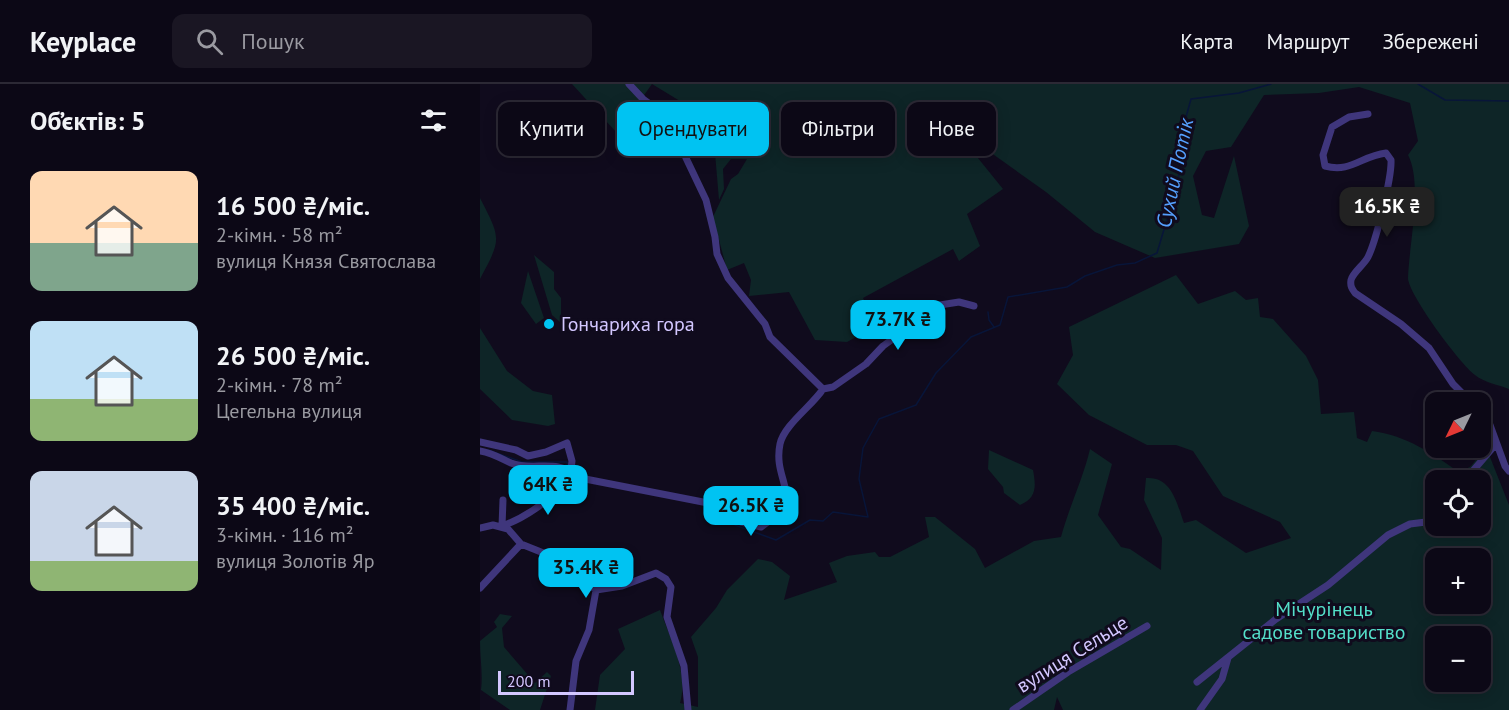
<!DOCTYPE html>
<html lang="uk">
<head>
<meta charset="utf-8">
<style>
  :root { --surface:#0c0816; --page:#1a1623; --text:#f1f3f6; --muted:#9a9aa1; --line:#2c2935; --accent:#00c3f2 }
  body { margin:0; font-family:"PT Sans",sans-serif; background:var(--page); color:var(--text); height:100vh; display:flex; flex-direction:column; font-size:22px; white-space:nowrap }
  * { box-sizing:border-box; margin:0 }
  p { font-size:20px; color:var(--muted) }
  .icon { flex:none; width:33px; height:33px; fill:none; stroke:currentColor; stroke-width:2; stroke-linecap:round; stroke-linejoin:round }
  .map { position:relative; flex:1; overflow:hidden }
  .drawer { display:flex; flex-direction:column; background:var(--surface); width:480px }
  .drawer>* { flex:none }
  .top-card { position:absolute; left:18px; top:18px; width:570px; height:54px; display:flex; gap:12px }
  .needle { width:39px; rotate:227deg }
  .tools { position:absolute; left:945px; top:308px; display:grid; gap:12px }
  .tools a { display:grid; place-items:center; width:66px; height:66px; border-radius:12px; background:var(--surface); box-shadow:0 3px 15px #0003,0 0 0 2px var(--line); font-size:30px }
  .scale { position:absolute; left:18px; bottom:15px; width:136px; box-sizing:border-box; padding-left:6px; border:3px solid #d3c7ff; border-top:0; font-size:16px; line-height:21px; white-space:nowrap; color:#d3c7ff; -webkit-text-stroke:4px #100b1d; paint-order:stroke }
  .price { position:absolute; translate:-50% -51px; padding:0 14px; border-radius:12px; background:var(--accent); color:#111; font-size:20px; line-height:39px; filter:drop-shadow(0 2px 3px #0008) }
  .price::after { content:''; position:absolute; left:50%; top:36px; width:18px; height:14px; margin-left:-9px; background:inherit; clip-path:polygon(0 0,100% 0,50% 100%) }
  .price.current { background:#222; color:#fff }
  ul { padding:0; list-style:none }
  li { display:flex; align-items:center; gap:18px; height:150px; padding:0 30px }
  li span { display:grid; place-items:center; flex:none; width:168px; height:120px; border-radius:12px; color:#555 }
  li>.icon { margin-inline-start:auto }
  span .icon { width:72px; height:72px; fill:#fffc; stroke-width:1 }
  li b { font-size:26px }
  h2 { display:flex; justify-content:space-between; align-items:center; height:72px; padding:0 30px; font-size:26px }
  .tag { padding:0 21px; border-radius:12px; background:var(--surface); box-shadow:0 3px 15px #0003,0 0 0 2px var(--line); font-size:21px; line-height:54px }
  .tag.current { background:var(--accent); color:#111 }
  header { display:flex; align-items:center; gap:36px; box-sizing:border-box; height:84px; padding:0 30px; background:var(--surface); border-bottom:2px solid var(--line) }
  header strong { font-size:28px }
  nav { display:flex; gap:33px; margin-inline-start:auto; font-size:21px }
  .search { width:420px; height:54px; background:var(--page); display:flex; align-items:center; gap:15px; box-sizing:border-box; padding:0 21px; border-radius:12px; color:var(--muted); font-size:22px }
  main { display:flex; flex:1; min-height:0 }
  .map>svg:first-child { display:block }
</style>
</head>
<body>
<header>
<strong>Keyplace</strong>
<div class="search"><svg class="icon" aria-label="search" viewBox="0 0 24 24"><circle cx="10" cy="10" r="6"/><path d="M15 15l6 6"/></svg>Пошук</div>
<nav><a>Карта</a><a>Маршрут</a><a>Збережені</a></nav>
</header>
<main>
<section class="drawer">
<h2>Об’єктів: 5<svg class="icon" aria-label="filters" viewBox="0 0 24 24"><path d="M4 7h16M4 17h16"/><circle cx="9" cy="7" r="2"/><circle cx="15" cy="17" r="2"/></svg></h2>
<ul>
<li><span style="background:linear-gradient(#ffd9b3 60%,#7fa58c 0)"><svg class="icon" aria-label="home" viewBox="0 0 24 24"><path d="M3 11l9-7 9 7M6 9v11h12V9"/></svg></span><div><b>16 500 ₴/міс.</b><p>2-кімн. · 58 m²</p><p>вулиця Князя Святослава</p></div></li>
<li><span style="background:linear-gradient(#bfe0f5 65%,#8fb573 0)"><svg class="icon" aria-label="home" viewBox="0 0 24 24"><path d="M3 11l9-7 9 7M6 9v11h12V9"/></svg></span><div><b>26 500 ₴/міс.</b><p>2-кімн. · 78 m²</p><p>Цегельна вулиця</p></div></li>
<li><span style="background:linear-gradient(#c9d6e8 75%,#8fb573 0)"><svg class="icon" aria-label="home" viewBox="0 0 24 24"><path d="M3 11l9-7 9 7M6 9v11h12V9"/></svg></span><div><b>35 400 ₴/міс.</b><p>3-кімн. · 116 m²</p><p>вулиця Золотів Яр</p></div></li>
</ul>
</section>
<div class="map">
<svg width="1029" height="626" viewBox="0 0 1029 626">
  <rect width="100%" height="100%" fill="#100b1d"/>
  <path fill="#0e2527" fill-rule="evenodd" d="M92 0H1029V305C1019 301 1003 298 995 291 980 280 928 210 928 194 929 161 943 99 928 71L938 57 930 19 879 3 839 9 784 11 751 63 726 67 713 92 722 131 734 134 754 72 769 142 759 160 675 174 615 148 566 108 493 56 485 58 523 105 487 130 500 162 479 177 473 165 383 214 398 241 367 258 335 256 309 208 269 212 271 196 264 179 247 186 238 152 231 137 251 95 258 90 267 75H251L243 85 244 105 239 116 235 69 241 42 172 0 137 49Z
    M0 114C21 155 22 154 0 195Z
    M54 171 74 188V205L81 214V239L72 231Z
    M48 187 64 234 56 240 41 219Z
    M696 191 718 220 755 207 766 216 778 214 780 233 793 235 826 272 838 296 841 330 874 328 877 354 887 358 892 347C925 351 954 370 980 389L991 382 1002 368 1010 373 1029 421V626H583L577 613 574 626H115L120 591 145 565 138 545 180 526C190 554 209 589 200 619L218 623V573L211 553 236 524 247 506 278 475 292 478 310 492 304 516 357 498 349 479 367 472 395 468 399 473H410L449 453 445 433H455L495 465 505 484 554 457 581 453C589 423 603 395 610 365L632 380 618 431 641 463 650 465 681 486 682 454 664 416 666 394C692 392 697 420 704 439L716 436 766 469 811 454 800 438 743 412 713 367 696 361H667L609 331 577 300 593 271 589 243ZM956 396H1000V441H956ZM956 474H1000V519H956ZM956 552H1000V597H956Z
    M0 244 27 287 53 307 72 311 75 340 68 342 32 336 0 305Z
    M509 366 553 386C556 402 557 414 540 421L524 409 523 403 508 385Z
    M20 530 32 532 22 544 24 563 55 599 67 588 71 592 60 626H30L1 606C3 590 0 574 0 557L17 543 14 538Z"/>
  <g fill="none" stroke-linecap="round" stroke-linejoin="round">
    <path stroke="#081539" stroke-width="1.5" d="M938 0 965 16 1029 17
      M508 228 509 236 514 243
      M8 366 42 378H87L88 382
      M248 434 255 441 296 456 330 436 343 437 353 428 388 433 379 395 383 364 399 335 436 321 456 289 491 253 520 241 528 213 587 203 605 192 637 181 655 179 677 169 696 105 701 80V51L711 15 759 9 791 0"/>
    <path stroke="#3f367c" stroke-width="7" d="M149 0 163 15 191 35 206 74 226 116 235 153 237 170 248 194 285 240 290 253 343 305
      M888 30 869 33 852 43 843 71 845 82C871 89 881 72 906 69L911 76C912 93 896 157 888 173 884 181 873 188 871 196 870 202 872 205 875 209L921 240 949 264 973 300 991 318
      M343 305 353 303 386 280 403 262 460 221 479 218 494 222
      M1000 328 1010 341 1025 382 1029 387
      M0 358 36 366 48 372 66 368 87 359 92 377 91 385
      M0 367C12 369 20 374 31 379 53 388 78 373 95 393L228 419 261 438 281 443C328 411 292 399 300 360 304 341 332 322 343 305
      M985 396 1016 360
      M22 442C51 432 72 412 95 393
      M22 442 23 416
      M0 444 13 441 28 445 41 460 66 470 116 506 142 502 176 489 186 495 191 503 187 533 204 582 208 626
      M0 504 41 460
      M717 598 796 535 848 501 908 451 930 440 946 438 956 431
      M90 626 96 577 109 546 116 506
      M533 626 588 588 667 542
      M720 626 742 595 748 574"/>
  </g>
  <circle fill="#00c3f2" stroke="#100b1d" stroke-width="2" cx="69" cy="240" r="6"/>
  <g text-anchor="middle" stroke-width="6" stroke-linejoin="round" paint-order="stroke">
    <g font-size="20" fill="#d3c7ff" stroke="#100b1d" text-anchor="start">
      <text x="81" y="247">Гончариха гора</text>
    </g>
    <g font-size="20" fill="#54dfc9" stroke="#100b1d">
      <text x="844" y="532">Мічурінець<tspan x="844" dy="23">садове товариство</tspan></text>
    </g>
    <g font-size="20" fill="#d3c7ff" stroke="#100b1d">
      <text transform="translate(592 570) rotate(-32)" y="7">вулиця Сельце</text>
    </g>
    <g font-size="21" font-style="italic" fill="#55a0ff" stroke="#100b1d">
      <text transform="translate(695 89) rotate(-78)" y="7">Сухий Потік</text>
    </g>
  </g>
</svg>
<div class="tools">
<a><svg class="needle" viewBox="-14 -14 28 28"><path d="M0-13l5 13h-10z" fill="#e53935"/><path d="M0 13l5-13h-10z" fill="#9a9aa1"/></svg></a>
<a><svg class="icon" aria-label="locate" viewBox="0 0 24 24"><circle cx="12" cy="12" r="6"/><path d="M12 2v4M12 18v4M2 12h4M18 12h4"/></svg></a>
<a>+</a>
<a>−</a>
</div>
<div class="scale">200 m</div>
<b class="price current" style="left:907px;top:154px">16.5K ₴</b>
<b class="price" style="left:418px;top:267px">73.7K ₴</b>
<b class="price" style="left:68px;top:432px">64K ₴</b>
<b class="price" style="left:271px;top:453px">26.5K ₴</b>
<b class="price" style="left:106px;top:515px">35.4K ₴</b>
<div class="top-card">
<a class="tag">Купити</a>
<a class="tag current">Орендувати</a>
<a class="tag">Фільтри</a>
<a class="tag">Нове</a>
</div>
</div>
</main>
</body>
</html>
